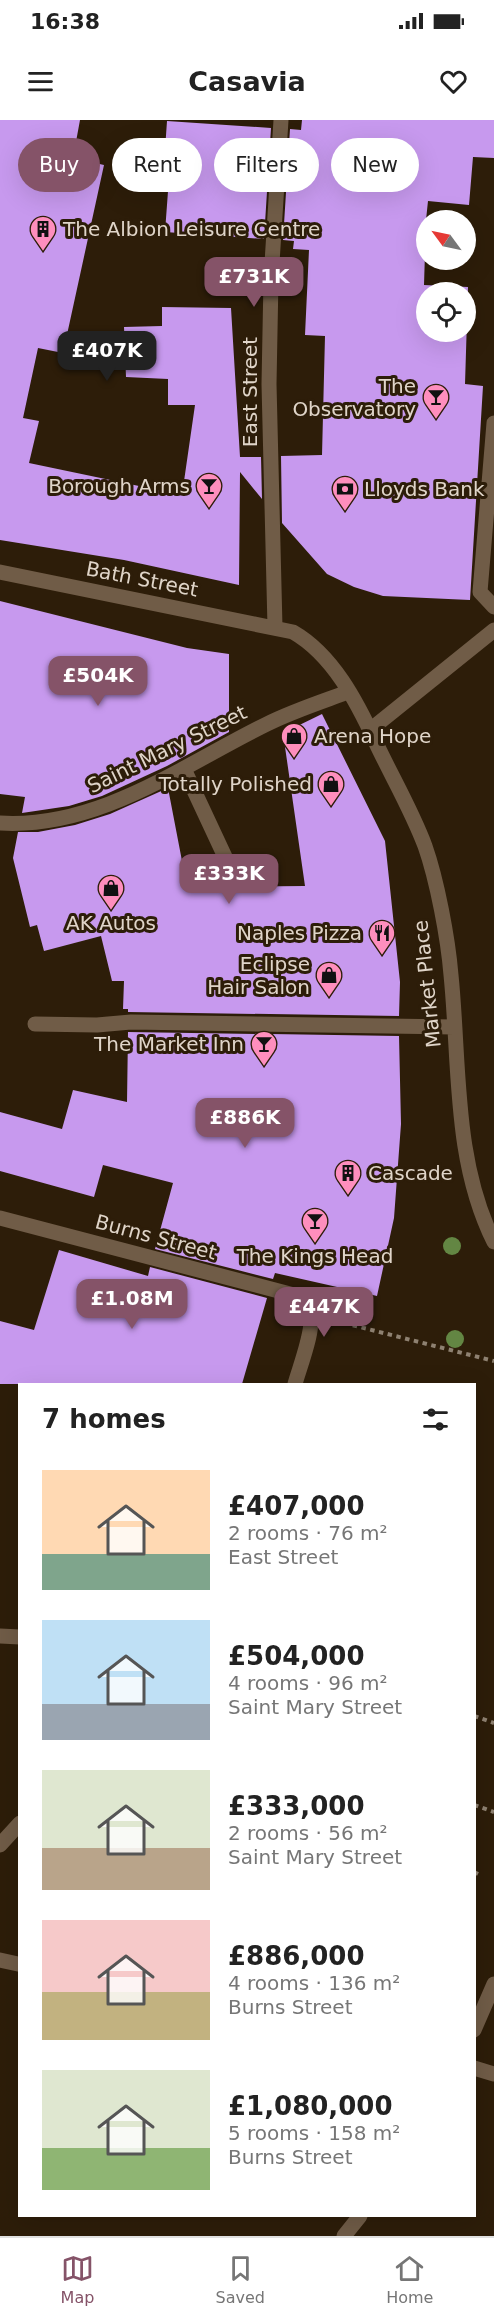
<!DOCTYPE html>
<html lang="en">
<head>
<meta charset="utf-8">
<style>
  :root { --surface:#fff; --page:#f6f6f6; --text:#222; --muted:#767676; --line:#e0e0e0; --accent:#855368 }
  body { margin:0; font-family:"DejaVu Sans",sans-serif; background:var(--page); color:var(--text); height:100vh; display:flex; flex-direction:column; font-size:22px; white-space:nowrap }
  * { box-sizing:border-box; margin:0 }
  p { font-size:20px; color:var(--muted) }
  .icon { flex:none; width:33px; height:33px; fill:none; stroke:currentColor; stroke-width:2; stroke-linecap:round; stroke-linejoin:round }
  .map { position:relative; flex:1; overflow:hidden }
  .details { position:absolute; left:18px; top:1263px; width:458px; height:834px; display:flex; flex-direction:column; background:var(--surface); border-radius:0px; box-shadow:0 6px 24px #0002 }
  .details>* { flex:none }
  .top-card { position:absolute; left:18px; top:18px; width:459px; height:54px; display:flex; gap:12px }
  .needle { width:39px; rotate:303deg }
  .tools { position:absolute; left:416px; top:90px; display:grid; gap:12px }
  .tools a { display:grid; place-items:center; width:60px; height:60px; border-radius:50%; background:var(--surface); box-shadow:0 6px 24px #0002; font-size:30px }
  .price { position:absolute; translate:-50% -51px; padding:0 14px; border-radius:12px; background:var(--accent); color:#fff; font-size:20px; line-height:39px; filter:drop-shadow(0 2px 3px #0008) }
  .price::after { content:''; position:absolute; left:50%; top:36px; width:18px; height:14px; margin-left:-9px; background:inherit; clip-path:polygon(0 0,100% 0,50% 100%) }
  .price.selected { background:#222; color:#fff }
  ul { padding:0; list-style:none }
  li { display:flex; align-items:center; gap:18px; height:150px; padding:0 24px }
  li span { display:grid; place-items:center; flex:none; width:168px; height:120px; border-radius:0px; color:#555 }
  li>.icon { margin-inline-start:auto }
  span .icon { width:72px; height:72px; fill:#fffc; stroke-width:1 }
  li b { font-size:26px }
  h2 { display:flex; justify-content:space-between; align-items:center; height:72px; padding:0 24px; font-size:26px }
  .pill { padding:0 21px; border-radius:27px; background:var(--surface); box-shadow:0 6px 24px #0002; font-size:21px; line-height:54px }
  .pill.selected { background:var(--accent); color:#fff }
  .status { display:flex; justify-content:space-between; align-items:center; height:42px; padding:0 30px; background:var(--surface); direction:ltr }
  .status svg { height:16px; fill:currentColor }
  header { display:flex; justify-content:space-between; align-items:center; height:78px; padding:0 24px; background:var(--surface); font-size:27px; font-weight:700 }
  .tabs { display:flex; justify-content:space-around; align-items:center; height:84px; border-top:2px solid var(--line); background:var(--surface); font-size:16px; color:var(--muted) }
  .tabs a { display:grid; justify-items:center; gap:3px }
  .tabs .selected { color:var(--accent) }
  .map>svg:first-child { display:block }
</style>
</head>
<body>
<div class="status"><b>16:38</b><svg viewBox="0 0 49 12"><path d="M0 12V9h3v3zM5 12V6h3v6zM10 12V3h3v9zM15 12V0h3v12zM26 1h20v11H26zM47 4h2v5h-2z"/></svg></div>
<header><svg class="icon" aria-label="menu" viewBox="0 0 24 24"><path d="M4 6h16M4 12h16M4 18h16"/></svg>Casavia<svg class="icon" aria-label="heart" viewBox="0 0 24 24"><path d="M12 20l-8-8c-3-5 5-10 8-4 3-6 11-1 8 4z"/></svg></header>
<div class="map">
<svg width="494" height="2116" viewBox="0 0 494 2116">
  <rect width="100%" height="100%" fill="#2d1d09"/>
  <path fill="#c799ee" fill-rule="evenodd" d="M0 0H80L73 38 104 45 63 233 38 228 23 298 39 301 29 343 182 375 195 285H168V259L126 257 124 207 162 206V187L231 188 240 337H261L262 379 240 352 239 465 124 440 0 420Z
    M302 0H494V38L473 37 469 85 428 81 426 100 424 165 468 167 465 264 483 266 470 480 383 476 354 467 327 454 282 403 281 336 322 335 325 216 305 215 309 130 293 129 294 121 283 120 290 9 301 10ZM426 172H465V212H426Z
    M167 1 271 8 264 119 165 112 170 44H164Z
    M0 481 187 528 229 534V612L167 646 102 676 69 686 22 693 25 677 0 674Z
    M322 594 385 721 400 862 399 896 128 892V889H123L124 861H112L101 816 44 831 37 805 30 807 13 738 18 712H38L75 705 110 694 168 668 187 767 305 766 283 613Z
    M128 912 399 916 401 1004 394 1098 377 1176 275 1153 273 1159 155 1129 173 1063 103 1045 94 1077 0 1051V992L62 1009 73 970 127 982Z
    M59 1130 148 1156 150 1147 267 1178 242 1264H0V1201L34 1210Z"/>
  <g fill="none" stroke-linecap="round" stroke-linejoin="round">
    <path stroke="#8e8171" stroke-width="4" stroke-dasharray="4.5 4.5" stroke-linecap="butt" d="M344 1203 494 1241
      M474 1596 494 1603
      M474 1685 494 1692
      M474 1752 478 1754"/>
    <path stroke="#705c47" stroke-width="15" d="M494 303 480 472 494 487
      M0 452 293 512C333 535 357 582 376 623 392 657 412 691 425 726 437 760 448 818 451 855 460 944 453 1040 494 1122
      M275 507 269 264 271 159 281 0
      M370 610 494 510
      M184 649 226 739
      M0 703C99 709 183 645 267 604 293 591 321 582 348 572
      M35 904 97 905 131 902 454 907
      M0 1098 290 1174C298 1179 307 1185 310 1195 315 1208 299 1249 295 1264
      M0 1516 20 1517
      M0 1725 20 1703
      M0 1840 18 1844
      M474 1910 494 1864
      M474 1948 494 1954
      M344 2116 360 2096"/>
  </g>
  <g fill="#638643">
    <circle cx="452" cy="1126" r="9"/>
    <circle cx="455" cy="1219" r="9"/>
  </g>
  <defs>
    <g id="building-pin" transform="scale(1.35)"><path d="M0 17L-7.5 6A9.5 9.5 0 1 1 7.5 6Z" fill="#fe8ebd" stroke="#2d1d09"/><path d="M-4-6H4V6H1V3H-1V6H-4ZM-2.5-4.3h1.7v1.8h-1.7ZM.8-4.3h1.7v1.8H.8ZM-2.5-1h1.7V.8h-1.7ZM.8-1h1.7V.8H.8Z" fill="#111"/></g>
    <g id="bar-pin" transform="scale(1.35)"><path d="M0 17L-7.5 6A9.5 9.5 0 1 1 7.5 6Z" fill="#fe8ebd" stroke="#2d1d09"/><path d="M-6-5H6L.8 .8V4.5H3.5V6h-7V4.5H-.8V.8Z" fill="#111"/></g>
    <g id="bank-pin" transform="scale(1.35)"><path d="M0 17L-7.5 6A9.5 9.5 0 1 1 7.5 6Z" fill="#fe8ebd" stroke="#2d1d09"/><path d="M-6-4H6V4H-6ZM0-2.3a2.3 2.3 0 1 0 0 4.6a2.3 2.3 0 1 0 0-4.6Z" fill="#111"/></g>
    <g id="shop-pin" transform="scale(1.35)"><path d="M0 17L-7.5 6A9.5 9.5 0 1 1 7.5 6Z" fill="#fe8ebd" stroke="#2d1d09"/><path d="M-5-2.5h2.3a2.7 3.5 0 0 1 5.4 0H5L5.5 6h-11ZM-1.5-2.5h3a1.5 2.3 0 0 0-3 0Z" fill="#111"/></g>
    <g id="restaurant-pin" transform="scale(1.35)"><path d="M0 17L-7.5 6A9.5 9.5 0 1 1 7.5 6Z" fill="#fe8ebd" stroke="#2d1d09"/><path d="M-5-6h1v4h1v-4h1v4h1v-4h1v5L-1.5 .5V6h-2V.5L-5-1ZM5-6V6H3V1.5H1.5Q1.5-4 5-6Z" fill="#111"/></g>
  </defs>
  <g fill-rule="evenodd">
    <use href="#building-pin" x="43" y="109"/>
    <use href="#bar-pin" x="436" y="277"/>
    <use href="#bar-pin" x="209" y="366"/>
    <use href="#bank-pin" x="345" y="369"/>
    <use href="#shop-pin" x="294" y="616"/>
    <use href="#shop-pin" x="331" y="664"/>
    <use href="#shop-pin" x="111" y="768"/>
    <use href="#restaurant-pin" x="382" y="813"/>
    <use href="#shop-pin" x="329" y="855"/>
    <use href="#bar-pin" x="264" y="924"/>
    <use href="#building-pin" x="348" y="1053"/>
    <use href="#bar-pin" x="315" y="1101"/>
  </g>
  <g text-anchor="middle" stroke-width="6" stroke-linejoin="round" paint-order="stroke">
    <g font-size="20" fill="#e0d5c9" stroke="#2d1d09" text-anchor="end">
      <text x="63" y="116" text-anchor="start">The Albion Leisure Centre</text>
      <text x="416" y="273">The<tspan x="416" dy="23">Observatory</tspan></text>
      <text x="190" y="373">Borough Arms</text>
      <text x="364" y="376" text-anchor="start">Lloyds Bank</text>
      <text x="314" y="623" text-anchor="start">Arena Hope</text>
      <text x="312" y="671">Totally Polished</text>
      <text x="111" y="810" text-anchor="middle">AK Autos</text>
      <text x="362" y="820">Naples Pizza</text>
      <text x="310" y="851">Eclipse<tspan x="310" dy="23">Hair Salon</tspan></text>
      <text x="244" y="931">The Market Inn</text>
      <text x="368" y="1060" text-anchor="start">Cascade</text>
      <text x="315" y="1143" text-anchor="middle">The Kings Head</text>
    </g>
    <g font-size="20" fill="#e0d5c9" stroke="#2d1d09">
      <text transform="translate(250 272) rotate(-90)" y="7">East Street</text>
      <text transform="translate(142 459) rotate(11)" y="7">Bath Street</text>
      <text transform="translate(167 629) rotate(-26)" y="7">Saint Mary Street</text>
      <text transform="translate(427 864) rotate(-96)" y="7">Market Place</text>
      <text transform="translate(156 1117) rotate(15)" y="7">Burns Street</text>
    </g>
  </g>
</svg>
<div class="tools">
<a><svg class="needle" viewBox="-14 -14 28 28"><path d="M0-13l5 13h-10z" fill="#e53935"/><path d="M0 13l5-13h-10z" fill="#767676"/></svg></a>
<a><svg class="icon" aria-label="locate" viewBox="0 0 24 24"><circle cx="12" cy="12" r="6"/><path d="M12 2v4M12 18v4M2 12h4M18 12h4"/></svg></a>
</div>
<b class="price" style="left:254px;top:188px">£731K</b>
<b class="price selected" style="left:107px;top:262px">£407K</b>
<b class="price" style="left:98px;top:587px">£504K</b>
<b class="price" style="left:229px;top:785px">£333K</b>
<b class="price" style="left:245px;top:1029px">£886K</b>
<b class="price" style="left:132px;top:1210px">£1.08M</b>
<b class="price" style="left:324px;top:1218px">£447K</b>
<div class="top-card">
<a class="pill selected">Buy</a>
<a class="pill">Rent</a>
<a class="pill">Filters</a>
<a class="pill">New</a>
</div>
<section class="details">
<h2>7 homes<svg class="icon" aria-label="filters" viewBox="0 0 24 24"><path d="M4 7h16M4 17h16"/><circle cx="9" cy="7" r="2"/><circle cx="15" cy="17" r="2"/></svg></h2>
<ul>
<li><span style="background:linear-gradient(#ffd9b3 70%,#7fa58c 0)"><svg class="icon" aria-label="home" viewBox="0 0 24 24"><path d="M3 11l9-7 9 7M6 9v11h12V9"/></svg></span><div><b>£407,000</b><p>2 rooms · 76 m²</p><p>East Street</p></div></li>
<li><span style="background:linear-gradient(#bfe0f5 70%,#9aa5b1 0)"><svg class="icon" aria-label="home" viewBox="0 0 24 24"><path d="M3 11l9-7 9 7M6 9v11h12V9"/></svg></span><div><b>£504,000</b><p>4 rooms · 96 m²</p><p>Saint Mary Street</p></div></li>
<li><span style="background:linear-gradient(#dfe7d0 65%,#b9a48a 0)"><svg class="icon" aria-label="home" viewBox="0 0 24 24"><path d="M3 11l9-7 9 7M6 9v11h12V9"/></svg></span><div><b>£333,000</b><p>2 rooms · 56 m²</p><p>Saint Mary Street</p></div></li>
<li><span style="background:linear-gradient(#f6c9c9 60%,#c2b280 0)"><svg class="icon" aria-label="home" viewBox="0 0 24 24"><path d="M3 11l9-7 9 7M6 9v11h12V9"/></svg></span><div><b>£886,000</b><p>4 rooms · 136 m²</p><p>Burns Street</p></div></li>
<li><span style="background:linear-gradient(#dfe7d0 65%,#8fb573 0)"><svg class="icon" aria-label="home" viewBox="0 0 24 24"><path d="M3 11l9-7 9 7M6 9v11h12V9"/></svg></span><div><b>£1,080,000</b><p>5 rooms · 158 m²</p><p>Burns Street</p></div></li>
</ul>
</section>
</div>
<nav class="tabs">
<a class="selected"><svg class="icon" aria-label="map" viewBox="0 0 24 24"><path d="M3 6l6-2 6 2 6-2v14l-6 2-6-2-6 2zM9 4v14M15 6v14"/></svg>Map</a>
<a><svg class="icon" aria-label="saved" viewBox="0 0 24 24"><path d="M7 4h10v16l-5-4-5 4z"/></svg>Saved</a>
<a><svg class="icon" aria-label="home" viewBox="0 0 24 24"><path d="M3 11l9-7 9 7M6 9v11h12V9"/></svg>Home</a>
</nav>
</body>
</html>
